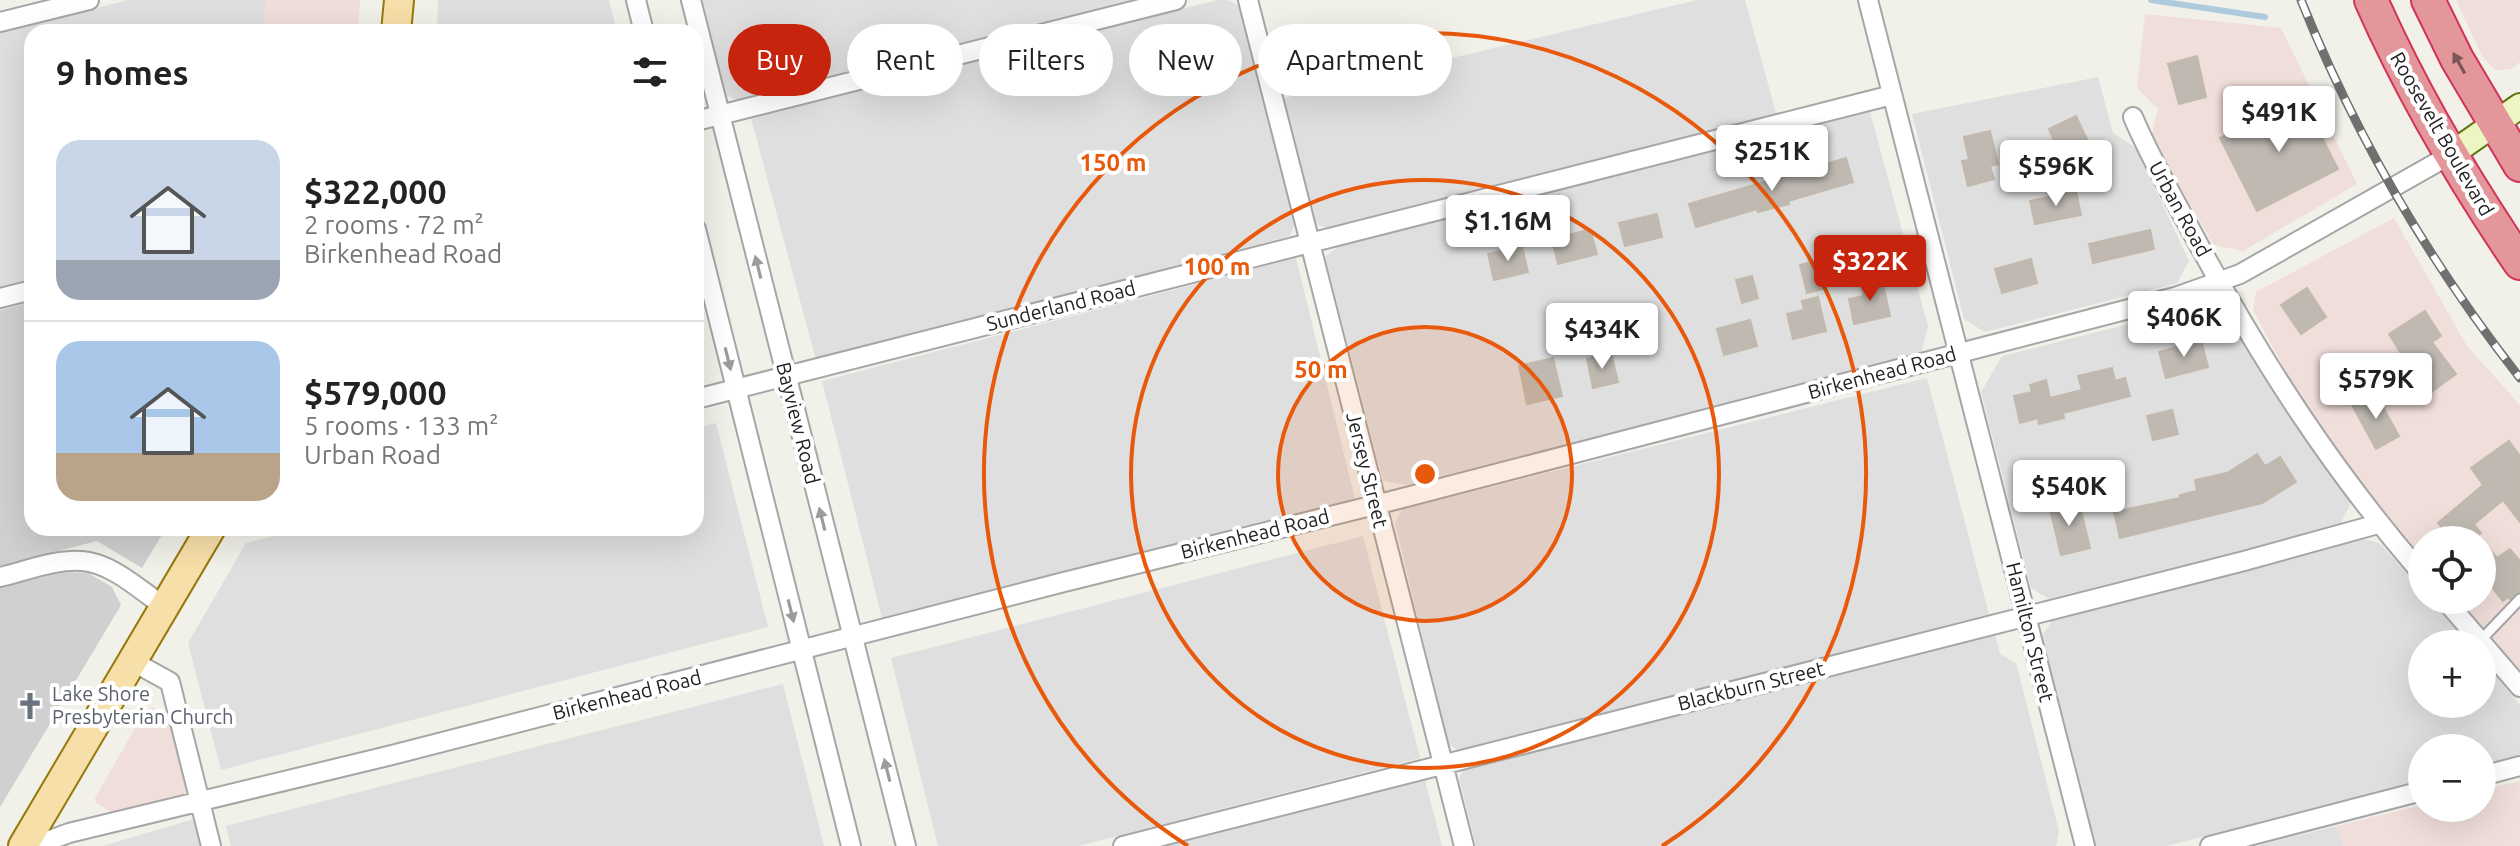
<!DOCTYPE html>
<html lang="en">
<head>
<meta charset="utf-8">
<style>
  :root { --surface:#fff; --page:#f6f6f6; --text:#222; --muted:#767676; --line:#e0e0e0; --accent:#c7240d }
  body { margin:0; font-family:Ubuntu,sans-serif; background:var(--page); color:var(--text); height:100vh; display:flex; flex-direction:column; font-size:30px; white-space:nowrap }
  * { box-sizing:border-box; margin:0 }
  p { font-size:26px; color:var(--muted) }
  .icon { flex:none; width:44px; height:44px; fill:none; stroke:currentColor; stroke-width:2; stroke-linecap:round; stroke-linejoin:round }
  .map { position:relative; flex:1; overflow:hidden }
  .details { position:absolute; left:24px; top:24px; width:680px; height:512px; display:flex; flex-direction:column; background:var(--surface); border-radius:24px; box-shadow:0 8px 32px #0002 }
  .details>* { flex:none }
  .banner { position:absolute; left:728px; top:24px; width:760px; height:72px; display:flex; gap:16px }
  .controls { position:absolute; left:2408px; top:526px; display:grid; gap:16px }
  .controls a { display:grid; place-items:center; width:88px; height:88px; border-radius:50%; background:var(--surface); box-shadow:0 8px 32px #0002; font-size:40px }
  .price { position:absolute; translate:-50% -68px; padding:0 18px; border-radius:8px; background:#fff; color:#222; font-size:26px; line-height:52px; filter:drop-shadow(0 2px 4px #0008) }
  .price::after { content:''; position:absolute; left:50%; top:48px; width:24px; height:18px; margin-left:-12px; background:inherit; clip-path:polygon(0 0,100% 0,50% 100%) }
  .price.active { background:var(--accent); color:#fff }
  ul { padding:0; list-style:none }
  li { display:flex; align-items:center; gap:24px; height:200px; padding:0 32px }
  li+li { border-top:2px solid var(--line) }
  li span { display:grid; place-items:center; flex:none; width:224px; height:160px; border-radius:24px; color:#555 }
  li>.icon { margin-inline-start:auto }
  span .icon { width:96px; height:96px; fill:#fffc; stroke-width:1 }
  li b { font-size:34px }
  h2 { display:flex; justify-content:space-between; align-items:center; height:96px; padding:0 32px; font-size:34px }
  .pill { padding:0 28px; border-radius:36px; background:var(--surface); box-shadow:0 8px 32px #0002; font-size:28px; line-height:72px }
  .pill.active { background:var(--accent); color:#fff }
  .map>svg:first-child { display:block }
</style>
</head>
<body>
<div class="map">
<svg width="2520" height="846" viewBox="0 0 2520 846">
  <rect width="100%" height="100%" fill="#f1f0e9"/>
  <path fill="#e0dfdf" d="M128 0H266L265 32H32V278L0 287V33Z
    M438 0H609L617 32H437Z
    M701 0H1137L737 101 723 93Z
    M1217 0H1227L1241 7 1296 221 1290 236 816 360 751 118Z
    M1697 0H1745L1776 113 1327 228 1314 224 1284 98Z
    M2098 77 2113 133 2136 148 2189 261 2177 283 1985 332 1964 319 1912 114Z
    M1870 112 1928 326 1921 354 1406 485 1383 481 1325 257 1339 246Z
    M1296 258 1355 499 882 618 822 381Z
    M2199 306 2222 313 2351 502 2340 525 2049 599 2031 588 1981 392 2002 356Z
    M1927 378 1989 614 1459 750 1447 744 1395 523 1402 509Z
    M716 423 768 627 221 770 188 643 246 543 306 528H696V428Z
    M1363 536 1420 758 1078 846H938L891 658Z
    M2359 538 2380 543 2422 591V600H2430L2469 644H2422V704H2482V659L2520 705V754L2516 757 2482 766V748H2422V781L2166 846H2096L2042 636 2055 616Z
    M1995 634 2000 654 2016 663 2059 831 2056 846H1476L1459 778 1463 770Z
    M783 684 824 846H231L226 826Z
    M1425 780 1442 846H1161Z
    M197 818 204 846H103Z
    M2337 826 2343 846H2256Z"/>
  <path fill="#f0deda" d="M266 0H360L358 32H265Z
    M2456 0H2520V62L2511 69 2496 70 2483 58Z
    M2145 14 2281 28 2357 184 2243 251 2214 245 2151 138 2158 109 2137 88Z
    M2394 218 2467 346 2520 405V674L2456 600H2482V540H2422V561L2373 505 2302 402 2253 310 2256 292Z
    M152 707 171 717 190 786 181 800 116 815 96 803 95 798 145 711Z
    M2520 781V846H2343L2337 826 2422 805V808H2482V790Z"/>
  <path fill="#d0d0d0" d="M32 302V528H166L142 568 97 541 0 566V310Z
    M62 572 88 573 112 587 121 605 0 807V588Z"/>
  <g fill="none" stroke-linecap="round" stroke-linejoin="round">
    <path stroke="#adcbdc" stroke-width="6" d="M2151 0 2265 17"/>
  </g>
  <path fill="#bfb9b2" stroke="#c2b9ac" stroke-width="2" d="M2197 56 2206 97 2179 104 2168 64Z
    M2301 97 2338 169 2257 211 2220 138Z
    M2076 116 2102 171 2069 186 2052 147 2056 145 2049 129Z
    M1990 131 1998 164 1990 166 1994 179 1968 186 1962 161 1969 160 1964 137Z
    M1846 158 1853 182 1788 201 1789 204 1758 212 1757 209 1696 227 1689 204Z
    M2076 191 2081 215 2035 224 2030 201Z
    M1657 214 1662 237 1625 246 1619 223Z
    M1590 229 1597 254 1558 264 1552 240Z
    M2150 230 2154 249 2093 263 2089 244Z
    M1522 246 1528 272 1494 280 1488 254Z
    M2031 259 2037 283 2002 293 1995 269Z
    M1819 260 1826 288 1807 293 1800 265Z
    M1752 276 1758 298 1742 303 1736 280Z
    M1882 279 1890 316 1854 324 1849 299 1864 296 1861 283Z
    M2307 288 2326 317 2301 334 2281 305Z
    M1818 297 1826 331 1793 339 1787 314 1804 310 1802 301Z
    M2425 311 2441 336 2432 342 2456 374 2427 395 2389 334Z
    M1750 320 1757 346 1724 355 1717 329Z
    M2201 340 2208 367 2166 378 2159 352Z
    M1611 353 1618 382 1593 388 1587 359Z
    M1553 358 1562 396 1527 404 1519 366Z
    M2112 368 2115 381 2125 378 2130 396 2063 413 2064 418 2039 424 2038 418 2020 423 2014 396 2032 392 2030 385 2046 380 2050 398 2082 390 2078 376Z
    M2375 393 2399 436 2376 449 2352 405Z
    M2172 410 2178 434 2153 440 2147 416Z
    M2509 441 2520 456V522L2503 500 2474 524 2481 533 2473 540H2452L2438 523 2483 485 2471 468Z
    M2257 454 2265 466 2280 457 2296 482 2262 503 2120 538 2114 512 2180 498V495L2197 491 2195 480 2227 473Z
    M2071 499 2074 512 2081 510 2090 548 2061 555 2049 505Z
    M2482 539 2497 558 2510 549 2520 561V592L2510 599 2508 597 2503 601 2482 575Z"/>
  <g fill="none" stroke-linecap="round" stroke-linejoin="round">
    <g stroke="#a6a6a6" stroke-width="13">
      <path id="lane" d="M2480 641 2520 599"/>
    </g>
    <g stroke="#a6a6a6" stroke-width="22">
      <path id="street" d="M636 0 644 32
        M691 0 906 846
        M1248 0 1464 846
        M1868 0 2085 846
        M0 22 89 0
        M2133 117C2152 162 2177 204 2200 247 2265 366 2333 471 2422 574
        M696 121 1176 0
        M696 229 851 846
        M0 298 32 290
        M696 399 1892 95
        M0 577C26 571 55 559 82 561 112 563 141 591 165 607
        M2445 600 2520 687
        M132 661 170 682 211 846
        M2482 776 2520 766
        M34 846 69 833 392 755 1064 582 1395 500 2175 297 2240 274 2450 155
        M1123 846 2244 561 2378 524
        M2210 846 2422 791"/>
    </g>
    <g stroke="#5d750c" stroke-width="28">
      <path id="secondary" d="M2450 155 2520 106"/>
    </g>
    <g stroke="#96790a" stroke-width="32">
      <path id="primary" d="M396 32 399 0
        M23 846 211 528"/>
    </g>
    <g stroke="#d13456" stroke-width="36">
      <path id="highway" d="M2371 0C2412 93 2463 179 2520 263
        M2428 0 2457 59 2520 165"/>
    </g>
    <use href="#lane" stroke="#fff" stroke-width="9"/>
    <use href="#street" stroke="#fff" stroke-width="18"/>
    <use href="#secondary" stroke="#edf6c2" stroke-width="24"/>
    <use href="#primary" stroke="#f7dfa9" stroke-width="28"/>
    <use href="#highway" stroke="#e3979b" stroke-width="32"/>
    <g stroke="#707070" stroke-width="9">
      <path id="rail" d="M2301 0C2355 135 2430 263 2520 378"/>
    </g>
    <use href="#rail" stroke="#fff" stroke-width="6" stroke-dasharray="18" stroke-linecap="butt"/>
  </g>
  <defs><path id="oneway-solid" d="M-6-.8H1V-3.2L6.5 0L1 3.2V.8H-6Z" transform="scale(2)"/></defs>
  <use fill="#795758" href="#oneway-solid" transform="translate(2459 63) rotate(-119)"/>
  <g fill="#9c9c9c">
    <use href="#oneway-solid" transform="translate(758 267) rotate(-104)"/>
    <use href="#oneway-solid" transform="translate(728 359) rotate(76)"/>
    <use href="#oneway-solid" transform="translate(822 519) rotate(-104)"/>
    <use href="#oneway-solid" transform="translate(791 611) rotate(76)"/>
    <use href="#oneway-solid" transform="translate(887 770) rotate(-104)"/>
  </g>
  <circle cx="1425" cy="474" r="147" fill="#e8590c" fill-opacity=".12"/>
  <g fill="none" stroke="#e8590c" stroke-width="4">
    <circle cx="1425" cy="474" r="147"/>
    <circle cx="1425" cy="474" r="294"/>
    <path d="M1188 846A441 441 0 1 1 1662 846"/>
  </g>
  <defs>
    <g id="church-bare" transform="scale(2.16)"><path d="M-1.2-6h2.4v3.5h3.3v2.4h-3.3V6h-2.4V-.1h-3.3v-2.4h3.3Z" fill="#6b7280" stroke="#fff" stroke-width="2.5" paint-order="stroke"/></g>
  </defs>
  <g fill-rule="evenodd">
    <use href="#church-bare" x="30" y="706"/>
  </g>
  <g text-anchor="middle" stroke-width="8" stroke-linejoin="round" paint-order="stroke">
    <g font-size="20" fill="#222" stroke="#fff">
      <text transform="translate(2442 134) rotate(60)" y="7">Roosevelt Boulevard</text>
      <text transform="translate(2180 209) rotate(61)" y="7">Urban Road</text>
      <text transform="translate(1061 306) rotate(-14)" y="7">Sunderland Road</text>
      <text transform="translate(1882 373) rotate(-15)" y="7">Birkenhead Road</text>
      <text transform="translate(798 423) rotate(76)" y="7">Bayview Road</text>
      <text transform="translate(1367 470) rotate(76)" y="7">Jersey Street</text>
      <text transform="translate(1255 534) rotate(-14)" y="7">Birkenhead Road</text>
      <text transform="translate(2030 632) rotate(76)" y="7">Hamilton Street</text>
      <text transform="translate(1751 686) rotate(-14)" y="7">Blackburn Street</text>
      <text transform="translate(627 695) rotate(-14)" y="7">Birkenhead Road</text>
    </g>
    <g font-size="20" fill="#5b616d" stroke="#fff" text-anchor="start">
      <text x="52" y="701">Lake Shore<tspan x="52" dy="23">Presbyterian Church</tspan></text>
    </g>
  </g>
  <circle cx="1425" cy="474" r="12" fill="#e8590c" stroke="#fff" stroke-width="4"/>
  <g font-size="24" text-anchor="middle" font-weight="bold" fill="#e8590c" stroke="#fff" stroke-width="8" stroke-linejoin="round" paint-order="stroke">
    <text x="1113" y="171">150 m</text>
    <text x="1217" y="275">100 m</text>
    <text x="1321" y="378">50 m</text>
  </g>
</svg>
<div class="controls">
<a><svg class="icon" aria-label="locate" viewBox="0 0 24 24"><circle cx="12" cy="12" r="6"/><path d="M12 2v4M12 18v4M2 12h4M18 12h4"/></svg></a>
<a>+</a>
<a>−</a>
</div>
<b class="price" style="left:2279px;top:154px">$491K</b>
<b class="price" style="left:1772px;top:193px">$251K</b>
<b class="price" style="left:2056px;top:208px">$596K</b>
<b class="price" style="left:1508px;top:263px">$1.16M</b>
<b class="price active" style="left:1870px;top:303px">$322K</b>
<b class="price" style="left:2184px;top:359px">$406K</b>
<b class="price" style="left:1602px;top:371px">$434K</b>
<b class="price" style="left:2376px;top:421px">$579K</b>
<b class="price" style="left:2069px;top:528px">$540K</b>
<div class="banner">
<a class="pill active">Buy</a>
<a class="pill">Rent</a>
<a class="pill">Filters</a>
<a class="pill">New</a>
<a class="pill">Apartment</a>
</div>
<section class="details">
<h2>9 homes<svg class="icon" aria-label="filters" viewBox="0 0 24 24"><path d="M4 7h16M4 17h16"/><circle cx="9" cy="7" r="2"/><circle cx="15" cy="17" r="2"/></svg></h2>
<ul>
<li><span style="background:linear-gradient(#c9d6e8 75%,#9aa5b1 0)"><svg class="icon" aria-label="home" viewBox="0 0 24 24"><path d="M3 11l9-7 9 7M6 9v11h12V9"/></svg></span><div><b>$322,000</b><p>2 rooms · 72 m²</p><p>Birkenhead Road</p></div></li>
<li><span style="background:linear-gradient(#a9c7e8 70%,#b9a48a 0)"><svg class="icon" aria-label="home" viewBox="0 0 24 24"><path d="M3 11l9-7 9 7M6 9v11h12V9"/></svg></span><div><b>$579,000</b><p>5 rooms · 133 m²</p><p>Urban Road</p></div></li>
</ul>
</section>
</div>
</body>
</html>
